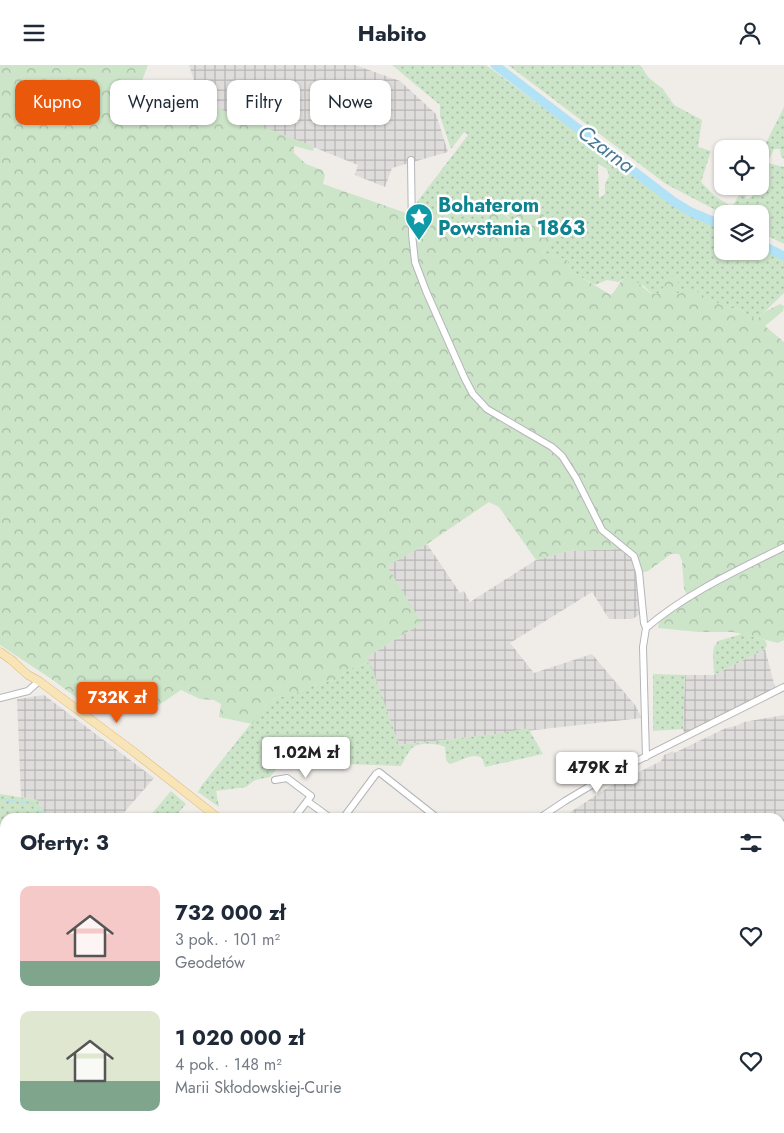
<!DOCTYPE html>
<html lang="pl">
<head>
<meta charset="utf-8">
<style>
  :root { --surface:#fff; --page:#f6f6f7; --text:#1f2937; --muted:#747a83; --accent:#ea580c }
  body { margin:0; font-family:Jost,sans-serif; background:var(--page); color:var(--text); height:100vh; display:flex; flex-direction:column; font-size:19px; white-space:nowrap }
  * { box-sizing:border-box; margin:0 }
  p { font-size:16px; color:var(--muted) }
  .icon { flex:none; width:28px; height:28px; fill:none; stroke:currentColor; stroke-width:2; stroke-linecap:round; stroke-linejoin:round }
  .map { position:relative; flex:1; overflow:hidden }
  .sheet { position:absolute; left:0px; top:748px; width:785px; height:321px; display:flex; flex-direction:column; background:var(--surface); border-radius:15px 15px 0 0; box-shadow:0 1px 4px #0004 }
  .sheet>* { flex:none }
  .guide { position:absolute; left:15px; top:15px; width:500px; height:45px; display:flex; gap:10px }
  .buttons { position:absolute; left:714px; top:75px; display:grid; gap:10px }
  .buttons a { display:grid; place-items:center; width:55px; height:55px; border-radius:10px; background:var(--surface); box-shadow:0 1px 4px #0004; font-size:25px }
  .price { position:absolute; translate:-50% -42px; padding:0 11px; border-radius:5px; background:#fff; color:#222; font-size:16px; line-height:32px; filter:drop-shadow(0 1px 2px #0008) }
  .price::after { content:''; position:absolute; left:50%; top:30px; width:15px; height:11px; margin-left:-8px; background:inherit; clip-path:polygon(0 0,100% 0,50% 100%) }
  .price.active { background:var(--accent); color:#fff }
  ul { padding:0; list-style:none }
  li { display:flex; align-items:center; gap:15px; height:125px; padding:0 20px }
  li span { display:grid; place-items:center; flex:none; width:140px; height:100px; border-radius:10px; color:#555 }
  li>.icon { margin-inline-start:auto }
  span .icon { width:60px; height:60px; fill:#fffc; stroke-width:1 }
  li b { font-size:21px }
  h2 { display:flex; justify-content:space-between; align-items:center; height:60px; padding:0 20px; font-size:21px }
  .chip { padding:0 18px; border-radius:10px; background:var(--surface); box-shadow:0 1px 4px #0004; font-size:18px; line-height:45px }
  .chip.active { background:var(--accent); color:#fff }
  header { display:flex; justify-content:space-between; align-items:center; height:65px; padding:0 20px; background:var(--surface); font-size:22px; font-weight:700 }
  .map>svg:first-child { display:block }
</style>
</head>
<body>
<header><svg class="icon" aria-label="menu" viewBox="0 0 24 24"><path d="M4 6h16M4 12h16M4 18h16"/></svg>Habito<svg class="icon" aria-label="person" viewBox="0 0 24 24"><circle cx="12" cy="8" r="4"/><path d="M4 21q1-7 8-7t8 7"/></svg></header>
<div class="map">
<svg width="784" height="1068" viewBox="0 0 784 1068">
  <defs>
    <pattern id="industrial-grid" width="8" height="8" patternUnits="userSpaceOnUse" patternTransform="scale(1.25)"><rect width="8" height="8" fill="#dfdddb"/><path d="M0 4h8M4 0v8" fill="none" stroke="#b8b7b5"/></pattern>
    <pattern id="grass-dots" width="8" height="8" patternUnits="userSpaceOnUse" patternTransform="scale(1.25)"><rect width="8" height="8" fill="#cce4c8"/><path d="M2 2h.1M6 6h.1" fill="none" stroke="#a9bca6" stroke-width="1.8" stroke-linecap="round"/></pattern>
    <pattern id="forest-crowns" width="20" height="18" patternUnits="userSpaceOnUse" patternTransform="scale(1.25)"><rect width="20" height="18" fill="#cce4c8"/><path d="M2 6a3 3 0 1 1 6 0M12 15a3 3 0 1 1 6 0" fill="none" stroke="#a9bca6"/></pattern>
  </defs>
  <rect width="100%" height="100%" fill="#f0ede9"/>
  <path fill="#fbf2e3" d="M784 809V944L780 947V811Z
    M780 1038 783 1045 781 1055 784 1060V1068H549V1064H780Z"/>
  <path fill="url(#industrial-grid)" d="M189 0H355L400 16 436 49 448 87 392 103 385 122 355 110 358 100 201 37Z
    M427 479 460 528 464 526 470 537 536 495 569 486 620 484 631 490 637 509 639 550 632 554H609L592 527 510 578 534 608 592 589 635 640 642 653 399 680 367 592 422 558 386 501Z
    M765 584 776 626 685 671 683 664 685 610H714Z
    M44 630 154 713 120 752H47L37 735 21 732 17 634Z
    M784 650V800L780 802V752H563L607 723 661 696 664 690 673 686 674 688 726 663 736 661 744 657Z
    M784 969V1034L780 1027V971Z"/>
  <path fill="url(#grass-dots)" fill-rule="evenodd" d="M392 0H486L647 119 690 148 722 162V186H760V181L784 193V228L757 254 751 252 741 245 725 242 695 226 680 229 675 227V221H665L658 229H652L644 221 624 213 619 217 607 215 595 220 572 207 567 195 542 187 560 168 544 152 541 138 527 148 512 156 503 146 506 134H502L497 143 489 144 487 152 481 155 474 165 416 144 417 137 468 70 464 67 451 84 440 51V40ZM598 99 607 104 609 111 605 119V129L599 133Z
    M508 0H640L649 13 663 24 674 40 702 55 698 82 711 86 701 117 715 131 732 142 744 121H745L746 134 752 132 757 121H760V115L768 98 784 102V179L760 167V149H723L666 119Z
    M784 42V94L781 91 780 84H774L769 94 762 93 761 88Z
    M742 569 765 575 767 580 765 584 714 610 713 589 714 582 718 576Z
    M370 597 399 680 496 669 528 663 543 689 485 702 482 693C471 687 462 696 450 699L446 695 445 682C437 678 419 677 412 683 408 687 404 696 401 701L346 699 336 690 328 691 324 697 293 698 278 702 270 712 255 715 246 722 216 726 219 742 198 727 202 720 265 641 273 634 296 628 316 619 335 615 349 604Z
    M653 609 685 610 683 664 653 666Z
    M171 726 186 739 175 752H149Z
    M0 729 37 735 47 752H5V818V816L0 817Z
    M5 940V981L0 984V964H2L1 941Z
    M120 1064H175L171 1068H125Z"/>
  <path fill="url(#forest-crowns)" d="M0 0H148L134 36 139 46 147 43 156 20 168 23 314 82 313 86 294 81V88L306 99 322 105 325 110 323 119 409 149 416 144 474 165 481 155 487 152 489 144 497 143 512 156 518 149 527 148 537 137 541 138 544 152 560 168 542 187 567 195 572 207 611 230C617 224 618 219 624 213 639 214 641 222 652 229H658L665 221 662 215 666 210C672 210 675 212 679 218L675 221V227L680 229 684 224 695 226 725 242 741 245 751 252 757 254 766 246 780 239 784 241 783 246 765 261 784 277V575L778 578 733 567H699L658 563C659 550 679 542 689 536L684 523 682 496 679 489H671L648 506 637 509 634 495 620 484 569 486 536 495 499 442 489 437 427 479 387 501 422 558 367 592 370 597 349 604 335 615 316 619 297 628 273 634 265 641 252 659 219 652 221 639 214 635 200 634 181 625 159 640 145 633 126 635 105 638 96 647 50 613 0 580Z"/>
  <g fill="none" stroke-linecap="round" stroke-linejoin="round">
    <path stroke="#b2e2f6" stroke-width="1" d="M0 734 34 739
      M38 743 43 752"/>
    <path stroke="#b2e2f6" stroke-width="9" d="M495 0 673 136 691 147 722 160
      M760 179 784 191"/>
    <g stroke="#b3b6b9" stroke-width="8">
      <path id="minor" d="M411 95 412 169 415 197 426 226 465 314 473 329 487 344 552 382 562 391 576 413 602 465 634 491 639 507 644 558 646 563
        M0 633 28 626 39 616
        M646 692 643 582 646 563C687 528 736 506 784 482
        M275 715 287 713 311 731 295 752
        M307 736 329 752
        M344 752 376 709 379 707 436 752
        M541 752 565 736 605 712 784 622
        M0 938 5 937
        M0 991 5 988
        M3 1027 5 1032
        M20 1064 22 1068
        M70 1064 72 1068
        M118 1064 123 1068
        M236 1064 241 1068
        M311 1064 316 1068
        M337 1064 342 1068
        M367 1064 372 1068
        M446 1064 451 1068
        M212 1068 216 1064
        M432 1068 435 1064"/>
    </g>
    <g stroke="#e3b36e" stroke-width="9">
      <path id="major" d="M0 587 13 596
        M9 593 28 610 39 616 134 687 217 752
        M532 1064 534 1068
        M510 1068 513 1064
        M542 1068 543 1064"/>
    </g>
    <use href="#minor" stroke="#fff" stroke-width="6"/>
    <use href="#major" stroke="#f7e4b7" stroke-width="8"/>
  </g>
  <defs>
    <g id="sight-pin" transform="scale(1.4375)"><path d="M0 17L-7.5 6A9.5 9.5 0 1 1 7.5 6Z" fill="#0f9aa8" stroke="#fff"/><path d="M0-6L1.8-2.2L6-1.7L2.9 1.2L3.7 5.4L0 3.3L-3.7 5.4L-2.9 1.2L-6-1.7L-1.8-2.2Z" fill="#fff"/></g>
  </defs>
  <g fill-rule="evenodd">
    <use href="#sight-pin" x="419" y="152"/>
  </g>
  <g text-anchor="middle" stroke-width="5" stroke-linejoin="round" paint-order="stroke">
    <g font-size="20" font-weight="bold" fill="#0d838f" stroke="#fff" text-anchor="start">
      <text x="438" y="147">Bohaterom<tspan x="438" dy="23">Powstania 1863</tspan></text>
    </g>
    <g font-size="21" font-style="italic" fill="#487997" stroke="#fff">
      <text transform="translate(606 84) rotate(37)" y="7">Czarna</text>
    </g>
  </g>
</svg>
<div class="buttons">
<a><svg class="icon" aria-label="locate" viewBox="0 0 24 24"><circle cx="12" cy="12" r="6"/><path d="M12 2v4M12 18v4M2 12h4M18 12h4"/></svg></a>
<a><svg class="icon" aria-label="layers" viewBox="0 0 24 24"><path d="M12 4l9 5-9 5-9-5zM3 14l9 5 9-5"/></svg></a>
</div>
<b class="price active" style="left:117px;top:659px">732K zł</b>
<b class="price" style="left:306px;top:714px">1.02M zł</b>
<b class="price" style="left:597px;top:729px">479K zł</b>
<div class="guide">
<a class="chip active">Kupno</a>
<a class="chip">Wynajem</a>
<a class="chip">Filtry</a>
<a class="chip">Nowe</a>
</div>
<section class="sheet">
<h2>Oferty: 3<svg class="icon" aria-label="filters" viewBox="0 0 24 24"><path d="M4 7h16M4 17h16"/><circle cx="9" cy="7" r="2"/><circle cx="15" cy="17" r="2"/></svg></h2>
<ul>
<li><span style="background:linear-gradient(#f6c9c9 75%,#7fa58c 0)"><svg class="icon" aria-label="home" viewBox="0 0 24 24"><path d="M3 11l9-7 9 7M6 9v11h12V9"/></svg></span><div><b>732 000 zł</b><p>3 pok. · 101 m²</p><p>Geodetów</p></div><svg class="icon" aria-label="heart" viewBox="0 0 24 24"><path d="M12 20l-8-8c-3-5 5-10 8-4 3-6 11-1 8 4z"/></svg></li>
<li><span style="background:linear-gradient(#dfe7d0 70%,#7fa58c 0)"><svg class="icon" aria-label="home" viewBox="0 0 24 24"><path d="M3 11l9-7 9 7M6 9v11h12V9"/></svg></span><div><b>1 020 000 zł</b><p>4 pok. · 148 m²</p><p>Marii Skłodowskiej-Curie</p></div><svg class="icon" aria-label="heart" viewBox="0 0 24 24"><path d="M12 20l-8-8c-3-5 5-10 8-4 3-6 11-1 8 4z"/></svg></li>
</ul>
</section>
</div>
</body>
</html>
